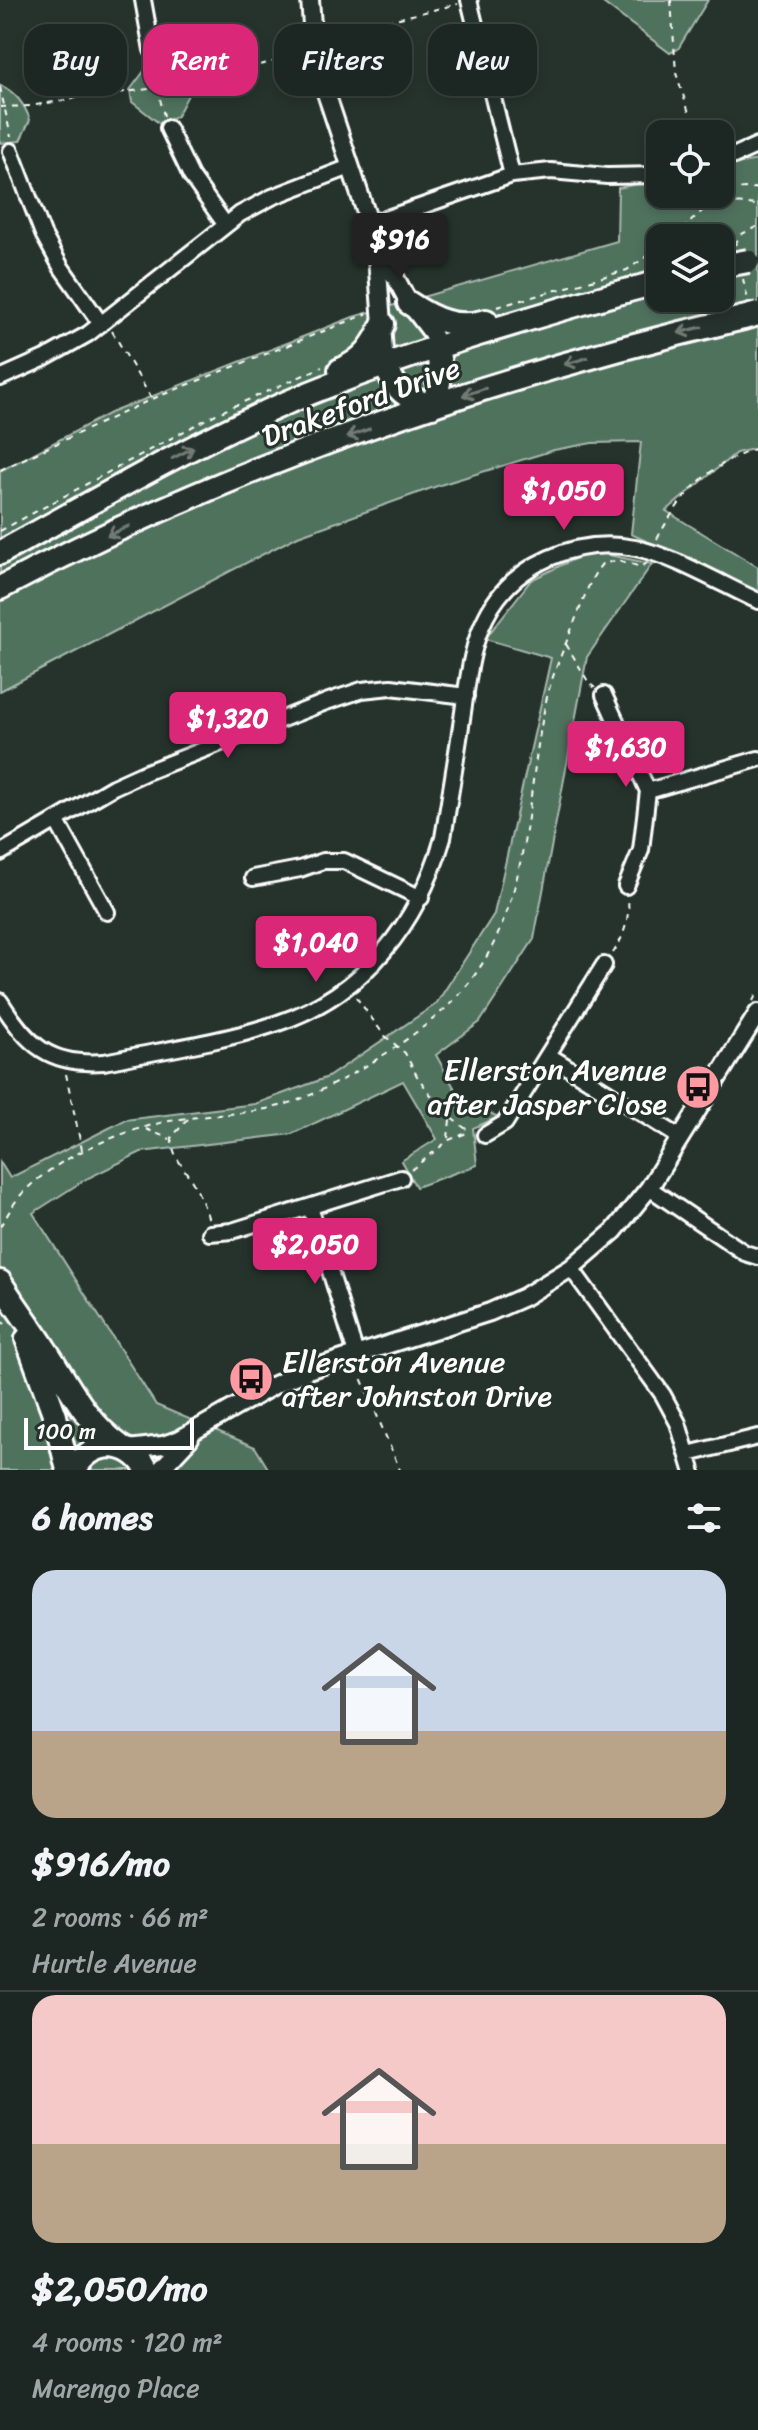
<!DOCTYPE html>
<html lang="en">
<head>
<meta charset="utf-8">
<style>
  :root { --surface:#1c2622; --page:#29322f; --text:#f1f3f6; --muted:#a0a5a5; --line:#3a4340; --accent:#db2777 }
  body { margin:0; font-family:Sriracha,sans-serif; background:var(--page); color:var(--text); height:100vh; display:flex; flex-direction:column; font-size:30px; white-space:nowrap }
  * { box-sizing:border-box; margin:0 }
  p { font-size:26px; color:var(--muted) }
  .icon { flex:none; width:44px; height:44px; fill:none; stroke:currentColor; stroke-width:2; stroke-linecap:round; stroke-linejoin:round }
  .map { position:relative; height:1470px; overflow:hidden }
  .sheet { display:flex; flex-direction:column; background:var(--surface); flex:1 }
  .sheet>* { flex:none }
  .guide { position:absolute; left:24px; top:24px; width:710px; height:72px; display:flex; gap:16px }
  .controls { position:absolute; left:646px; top:120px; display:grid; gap:16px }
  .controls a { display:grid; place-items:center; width:88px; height:88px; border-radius:16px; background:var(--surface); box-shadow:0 4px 12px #0003,0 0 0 2px var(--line); font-size:40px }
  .scale { position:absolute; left:24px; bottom:20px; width:170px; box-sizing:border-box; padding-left:8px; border:4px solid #fff; border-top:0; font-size:22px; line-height:28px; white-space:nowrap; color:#fff; -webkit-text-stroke:6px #26332d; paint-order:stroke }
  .price { position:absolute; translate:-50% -68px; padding:0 18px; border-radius:8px; background:var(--accent); color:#fff; font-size:26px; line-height:52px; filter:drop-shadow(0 2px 4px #0008) }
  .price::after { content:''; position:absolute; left:50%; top:48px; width:24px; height:18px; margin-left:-12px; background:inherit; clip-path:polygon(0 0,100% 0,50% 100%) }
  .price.selected { background:#222; color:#fff }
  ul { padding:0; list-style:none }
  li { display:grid; align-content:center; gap:16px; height:424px; padding:0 32px }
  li+li { border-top:2px solid var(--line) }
  li span { display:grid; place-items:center; height:248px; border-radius:24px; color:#555 }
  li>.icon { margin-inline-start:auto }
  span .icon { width:144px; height:144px; fill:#fffc; stroke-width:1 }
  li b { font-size:34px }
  h2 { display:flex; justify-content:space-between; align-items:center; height:96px; padding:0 32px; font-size:34px }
  .pill { padding:0 28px; border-radius:24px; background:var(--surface); box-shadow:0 4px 12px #0003,0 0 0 2px var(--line); font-size:28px; line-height:72px }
  .pill.selected { background:var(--accent); color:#fff }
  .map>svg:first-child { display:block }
</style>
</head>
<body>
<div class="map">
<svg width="758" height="1470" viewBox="0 0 758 1470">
  <rect width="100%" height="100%" fill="#26332d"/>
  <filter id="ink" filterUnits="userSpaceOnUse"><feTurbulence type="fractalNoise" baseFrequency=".0125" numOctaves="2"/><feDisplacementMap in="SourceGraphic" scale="16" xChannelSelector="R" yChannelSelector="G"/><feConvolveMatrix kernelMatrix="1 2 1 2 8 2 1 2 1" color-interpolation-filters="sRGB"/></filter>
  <g filter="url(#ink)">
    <path fill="#50725d" stroke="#a8b8ae" stroke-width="2" fill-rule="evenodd" d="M599 0H708L678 49 670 53Z
      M164 65 188 79 189 93 177 116 159 123 132 102 130 90 148 66Z
      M0 85C15 92 25 105 30 120L20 141 0 143Z
      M758 160V448L736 453 666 511 758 567V593L631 534 641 442 592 443 554 450 440 485 298 536 0 691V471L110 413 353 317 617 241 618 188 660 179V194H720V167ZM660 238H720V298H660Z
      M590 551 652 564 587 657 534 939 480 1022 436 1055 460 1098 498 1117 473 1128 477 1165 416 1187 401 1161 437 1139 403 1081 292 1134 141 1152 86 1179 33 1213 156 1405 255 1447 269 1470H0V1162L10 1178 125 1120 255 1104 328 1077 436 1004 494 914 551 658 485 639 531 580Z"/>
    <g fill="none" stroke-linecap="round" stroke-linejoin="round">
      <g stroke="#fff" stroke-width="20">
        <path id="minor" d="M143 0 152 50
          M469 0 512 175
          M168 128 191 176 225 224
          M11 151 43 234 61 267 101 324
          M720 162 758 145
          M370 224 512 175 551 171 607 176 660 175
          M0 378 45 358 88 334 240 214 272 197 350 167
          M604 695 648 791 641 850 626 886
          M648 791 758 759
          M56 820 107 912
          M0 853 113 787 144 773 326 702 362 690 391 687 466 696
          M253 878 300 869 323 861H344L421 898
          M0 1001C28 1045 49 1066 104 1062 162 1050 223 1042 278 1023 365 994 418 923 443 838 450 796 457 754 463 712 468 680 471 646 486 617 513 563 577 537 635 548 672 555 723 585 758 601
          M548 1055 681 1138
          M485 1135 505 1123 604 965
          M649 1188 745 1253 758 1257
          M310 1207 356 1354
          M210 1233 232 1231 401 1178
          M571 1268 663 1395 678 1423 692 1470
          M688 1454 758 1437"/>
      </g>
      <g stroke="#fff" stroke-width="22">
        <path id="tertiary" d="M310 0 313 37 323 84 376 243 385 365
          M381 251 409 303 432 333 437 347
          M128 1449 163 1445 180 1439 276 1384 308 1370 490 1312 524 1297 571 1268 614 1231 649 1188 758 1013
          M160 1470 190 1438"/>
      </g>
      <g stroke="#fff" stroke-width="28">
        <path id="primary" d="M0 1282C14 1305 31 1326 45 1349 70 1386 83 1419 120 1446
          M27 1339 55 1416 68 1470
          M75 1470C90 1438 132 1439 147 1470"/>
      </g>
      <g stroke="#fff" stroke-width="28">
        <path id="trunk" d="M409 303C434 320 457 330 486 321
          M385 365C396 391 405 398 432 406
          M340 370C363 360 374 346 383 324
          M432 406C441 383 442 371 437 347
          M0 553C88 505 176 453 268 411 336 380 408 356 479 334 539 316 599 297 660 282
          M0 588C230 466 490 377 743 318"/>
      </g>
      <path stroke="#fff" stroke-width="2" stroke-dasharray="6 6" stroke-linecap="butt" d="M671 0 676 73 696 134
        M328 35 458 4
        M152 64 164 116
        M0 87 11 137
        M0 107 30 106 76 98 165 87 302 55
        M717 194 721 201C733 205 746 202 758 206
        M673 238C696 218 726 181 758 189
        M735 245 740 235 758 226
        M743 279 748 300
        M497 307 627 270 660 247
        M112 331 151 398
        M0 470 152 399 367 314
        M0 531 214 415 322 367
        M657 539C682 493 708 465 758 448
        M566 644 589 683 595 688
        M613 953C623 939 630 918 628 899
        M356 997 384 1035 405 1053 417 1076 444 1113 469 1131
        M753 1001 758 991
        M66 1074 82 1150
        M188 1119 172 1137C171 1154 182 1165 190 1178 196 1187 207 1211 209 1221
        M146 1129 170 1139
        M448 1138 450 1120
        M411 1170 449 1140 469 1132
        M0 1226C7 1217 12 1205 20 1196 55 1157 124 1129 175 1120 211 1114 248 1115 283 1105 333 1091 420 1036 456 998 534 914 523 801 547 697 554 669 566 644 576 618 584 600 589 579 602 564L618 560 641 567 647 563
        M0 1321 7 1325
        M357 1368 400 1470"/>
      <use href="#minor" stroke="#26332d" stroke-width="14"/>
      <use href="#tertiary" stroke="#26332d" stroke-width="16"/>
      <use href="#primary" stroke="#26332d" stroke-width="22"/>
      <use href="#trunk" stroke="#26332d" stroke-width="22"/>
      <g stroke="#fff" stroke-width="28" stroke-linecap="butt">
        <path id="trunk-bridge" d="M732 264 748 261
          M743 318 758 314"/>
      </g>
      <use href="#trunk-bridge" stroke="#26332d" stroke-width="22"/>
    </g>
    <defs><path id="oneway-shaft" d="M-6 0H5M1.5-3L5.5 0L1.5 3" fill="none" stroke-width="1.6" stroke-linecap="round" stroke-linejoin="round" transform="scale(2)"/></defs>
    <g stroke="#727a76">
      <use href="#oneway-shaft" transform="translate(690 330) rotate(166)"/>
      <use href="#oneway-shaft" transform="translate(576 361) rotate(163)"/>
      <use href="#oneway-shaft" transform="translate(474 392) rotate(162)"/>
      <use href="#oneway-shaft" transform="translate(358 433) rotate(160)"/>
      <use href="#oneway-shaft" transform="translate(183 453) rotate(-27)"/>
      <use href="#oneway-shaft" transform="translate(118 531) rotate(155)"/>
    </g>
  </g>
  <defs>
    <g id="bus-disc" transform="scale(2.3)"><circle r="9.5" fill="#ff9aa2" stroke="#26332d"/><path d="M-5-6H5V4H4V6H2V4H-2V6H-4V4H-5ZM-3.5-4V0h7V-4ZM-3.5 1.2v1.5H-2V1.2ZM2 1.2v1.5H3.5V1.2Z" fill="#111"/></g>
  </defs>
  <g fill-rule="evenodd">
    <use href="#bus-disc" x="698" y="1087"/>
    <use href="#bus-disc" x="251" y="1379"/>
  </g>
  <g text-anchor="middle" stroke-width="6" stroke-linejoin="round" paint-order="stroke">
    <g font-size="30" fill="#fff" stroke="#26332d">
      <text transform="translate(361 402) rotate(-20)" y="10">Drakeford Drive</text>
    </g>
    <g font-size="30" fill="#fff" stroke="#26332d" text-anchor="end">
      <text x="667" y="1080">Ellerston Avenue<tspan x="667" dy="34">after Jasper Close</tspan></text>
      <text x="282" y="1372" text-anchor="start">Ellerston Avenue<tspan x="282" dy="34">after Johnston Drive</tspan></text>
    </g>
  </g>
</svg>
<div class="controls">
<a><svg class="icon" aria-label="locate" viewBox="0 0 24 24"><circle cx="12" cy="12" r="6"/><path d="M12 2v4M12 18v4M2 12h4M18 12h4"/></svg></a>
<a><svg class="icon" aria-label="layers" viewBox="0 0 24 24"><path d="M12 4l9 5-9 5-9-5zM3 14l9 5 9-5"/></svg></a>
</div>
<div class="scale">100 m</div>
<b class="price selected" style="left:400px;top:281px">$916</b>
<b class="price" style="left:564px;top:532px">$1,050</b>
<b class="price" style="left:228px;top:760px">$1,320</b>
<b class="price" style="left:626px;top:789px">$1,630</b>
<b class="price" style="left:316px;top:984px">$1,040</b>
<b class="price" style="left:315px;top:1286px">$2,050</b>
<div class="guide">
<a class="pill">Buy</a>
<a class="pill selected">Rent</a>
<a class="pill">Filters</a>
<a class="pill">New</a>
</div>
</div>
<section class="sheet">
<h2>6 homes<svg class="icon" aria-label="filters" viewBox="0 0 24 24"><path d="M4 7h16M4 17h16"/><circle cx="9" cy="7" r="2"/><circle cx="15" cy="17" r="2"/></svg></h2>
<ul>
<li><span style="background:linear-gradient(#c9d6e8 65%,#b9a48a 0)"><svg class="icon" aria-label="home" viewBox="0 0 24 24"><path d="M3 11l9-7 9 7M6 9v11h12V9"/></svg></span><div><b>$916/mo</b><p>2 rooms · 66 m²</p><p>Hurtle Avenue</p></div></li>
<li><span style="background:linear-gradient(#f6c9c9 60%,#b9a48a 0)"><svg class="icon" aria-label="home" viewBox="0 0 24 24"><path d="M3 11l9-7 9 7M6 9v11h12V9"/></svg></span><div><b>$2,050/mo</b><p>4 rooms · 120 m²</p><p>Marengo Place</p></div></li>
</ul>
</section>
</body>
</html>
